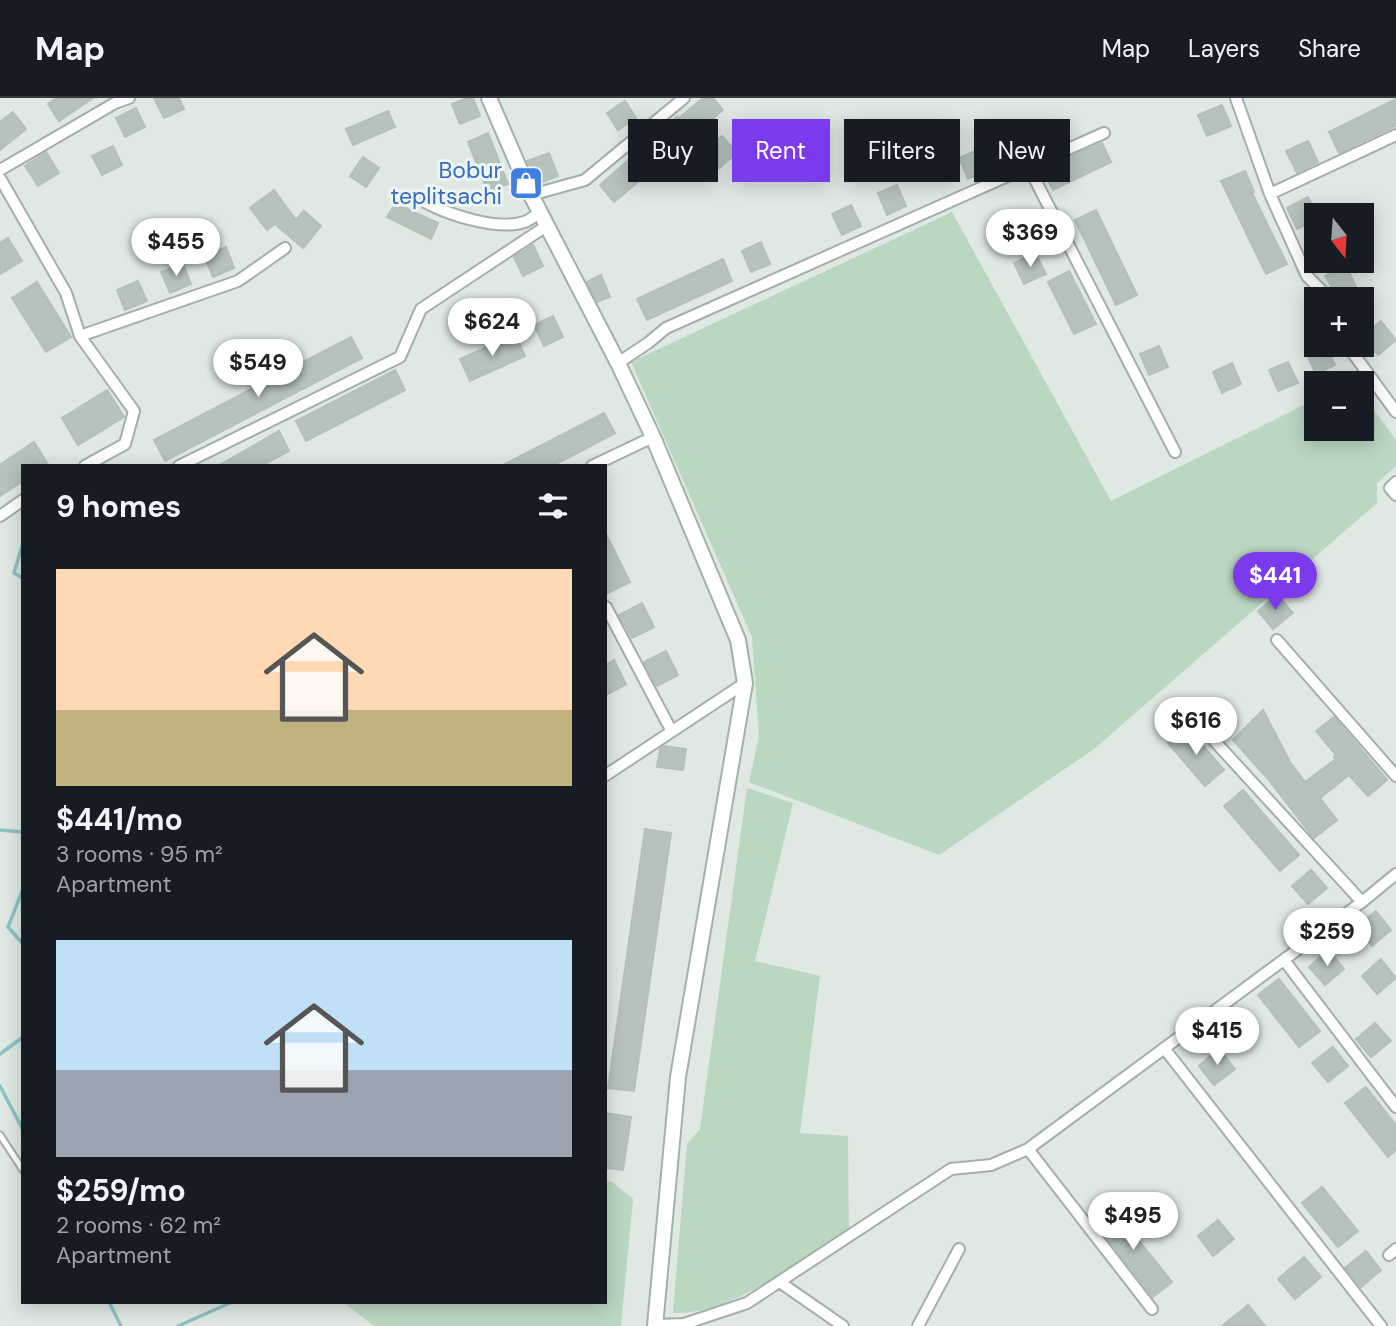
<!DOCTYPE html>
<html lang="en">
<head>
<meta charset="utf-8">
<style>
  :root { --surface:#171b24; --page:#242831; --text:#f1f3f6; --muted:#9ea1a6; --line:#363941; --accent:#7c3aed }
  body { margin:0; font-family:"DM Sans",sans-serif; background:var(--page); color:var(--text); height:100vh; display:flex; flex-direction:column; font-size:26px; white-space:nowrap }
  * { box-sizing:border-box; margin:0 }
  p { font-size:23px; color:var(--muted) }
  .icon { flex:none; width:38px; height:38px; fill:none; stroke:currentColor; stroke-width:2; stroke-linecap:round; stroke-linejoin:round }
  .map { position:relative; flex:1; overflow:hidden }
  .drawer { position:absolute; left:21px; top:366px; width:586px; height:840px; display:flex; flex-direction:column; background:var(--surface); border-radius:0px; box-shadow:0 4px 18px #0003 }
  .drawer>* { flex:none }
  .top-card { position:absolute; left:628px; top:21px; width:662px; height:63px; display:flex; gap:14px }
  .needle { width:46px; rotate:163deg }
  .controls { position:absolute; left:1304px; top:105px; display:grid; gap:14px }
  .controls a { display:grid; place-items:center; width:70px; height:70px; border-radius:0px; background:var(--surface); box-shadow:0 4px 18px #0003; font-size:35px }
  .price { position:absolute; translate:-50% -60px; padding:0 16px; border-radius:24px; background:#fff; color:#222; font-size:23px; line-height:46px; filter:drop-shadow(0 2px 4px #0008) }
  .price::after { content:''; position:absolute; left:50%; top:42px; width:21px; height:16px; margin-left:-10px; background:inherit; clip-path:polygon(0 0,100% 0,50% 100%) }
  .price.current { background:var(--accent); color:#fff }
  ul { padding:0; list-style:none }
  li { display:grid; align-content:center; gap:14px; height:371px; padding:0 35px }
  li span { display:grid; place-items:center; height:217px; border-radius:0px; color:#555 }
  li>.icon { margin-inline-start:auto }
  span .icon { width:126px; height:126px; fill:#fffc; stroke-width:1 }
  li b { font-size:30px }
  h2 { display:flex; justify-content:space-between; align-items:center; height:84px; padding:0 35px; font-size:30px }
  .pill { padding:0 24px; border-radius:0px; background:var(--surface); box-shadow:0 4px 18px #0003; font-size:24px; line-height:63px }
  .pill.current { background:var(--accent); color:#fff }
  header { display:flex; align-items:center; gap:42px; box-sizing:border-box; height:98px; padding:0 35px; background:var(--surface); border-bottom:2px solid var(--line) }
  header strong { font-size:33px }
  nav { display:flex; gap:38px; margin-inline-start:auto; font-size:24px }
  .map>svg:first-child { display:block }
</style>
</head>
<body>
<header>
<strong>Map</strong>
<nav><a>Map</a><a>Layers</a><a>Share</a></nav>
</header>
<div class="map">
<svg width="1396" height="1228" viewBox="0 0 1396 1228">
  <rect width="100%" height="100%" fill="#dfe8e3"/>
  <path fill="#bad7c0" d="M952 114 1111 403 1316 301V331H1362V296L1396 342V368L1377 385V405L1094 651 939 757 749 684 759 638 752 539 631 264Z
    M747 690 793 705 755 863 820 878 800 1035 848 1038 849 1137C803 1163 725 1218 673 1215L687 1046 700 1031Z
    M606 1083 612 1084 633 1101 621 1228H374L343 1204H606Z"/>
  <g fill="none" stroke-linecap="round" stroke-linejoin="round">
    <path stroke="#8cc2c8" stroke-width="3.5" d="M23 445 14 475 23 480
      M0 732 23 734
      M23 791 8 829 23 846
      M0 956 23 939
      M0 988 23 1032
      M109 1204 121 1228
      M178 1228 232 1204"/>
  </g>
  <path fill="#b5c3bc" stroke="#b2c1ba" stroke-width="2" d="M56 0H93L59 23 48 6Z
    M154 0H179L184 11 164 20Z
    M467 0H473L480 18 460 26 452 6Z
    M703 0H713L723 12 614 104 600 87 677 19 678 21Z
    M1396 1V28L1339 55 1329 34Z
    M625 3 636 20 618 32 607 15Z
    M1222 7 1231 28 1207 38 1198 17Z
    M136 10 145 29 125 39 116 20Z
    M388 13 395 29 353 47 346 31Z
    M13 14 26 31 0 52V24Z
    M488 35 508 86 488 94 468 44Z
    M1012 37 1021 58 968 81 959 60Z
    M722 38 737 55 718 71 704 54Z
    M1308 43 1318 64 1297 75 1286 53Z
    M1102 45 1111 64 1053 92 1042 71Z
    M113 48 122 67 102 77 92 58Z
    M46 54 59 75 38 88 25 68Z
    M549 55 558 78 537 86 527 63Z
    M363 59 379 70 366 89 350 78Z
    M1245 73 1254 94 1252 95 1287 166 1266 176 1221 83Z
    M897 87 906 108 887 117 878 95Z
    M274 92 296 122 304 113 321 128 303 150 275 126 267 132 250 110Z
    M1308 99 1316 115V122L1297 131 1287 110Z
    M397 103 411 113 438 125 431 141 387 119Z
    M851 107 861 128 842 137 832 116Z
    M1096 112 1137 197 1116 207 1075 122Z
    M8 140 22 163 0 176V145Z
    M761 144 770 166 751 174 742 153Z
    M533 147 543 168 523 178 514 159Z
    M226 149 234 170 213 179 204 158Z
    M1035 155 1046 176 1024 186 1014 165Z
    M723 161 732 183 647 222 637 201Z
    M183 166 191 186 170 195 161 174Z
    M1346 167 1356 189 1337 198 1325 178Z
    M1069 173 1096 226 1074 236 1048 184Z
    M601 177 610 199 597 204 587 184Z
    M138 183 147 203 125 212 117 192Z
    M37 184 71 239 46 254 12 200Z
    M553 218 563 239 544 248 534 227Z
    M1381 223 1396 242 1378 257 1362 239Z
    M515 237 525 258 470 283 460 261Z
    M351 239 362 260 165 363 154 342Z
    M1325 247 1335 267 1316 276 1306 255Z
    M1159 248 1168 269 1149 277 1140 256Z
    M1288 264 1298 285 1278 293 1269 272Z
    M1232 265 1241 286 1222 295 1213 274Z
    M395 272 405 292 306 343 296 323Z
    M107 292 124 319 78 347 62 320Z
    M604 315 615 335 579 354 552 368H501Z
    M279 333 289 353 261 368H218Z
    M34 344 49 368H23V383L0 398V367Z
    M606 436 630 484 606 496Z
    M1277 497 1293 515 1273 531 1258 513Z
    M642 505 654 529 632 540 619 517Z
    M666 553 678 577 657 588 644 564Z
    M614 562 626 586 606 597V567Z
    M1263 612 1290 664 1305 684 1336 661 1334 659 1336 657 1316 633 1334 619 1387 682 1368 698 1349 677 1320 700 1337 722 1314 740 1268 681 1233 642Z
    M1187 629 1224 672 1205 688 1168 645Z
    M664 648 686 651 683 672 657 669 660 651Z
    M1243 692 1299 757 1280 773 1224 708Z
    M645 731 671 735 634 993 608 990Z
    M1311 772 1327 790 1308 806 1292 788Z
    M1376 813 1391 832 1372 848 1357 829Z
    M1328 852 1344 871 1325 887 1309 869Z
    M1381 861 1396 880 1377 896 1362 878Z
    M1279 881 1320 933 1299 949 1258 897Z
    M1375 925 1391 943 1371 959 1356 941Z
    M1333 949 1348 968 1328 984 1312 965Z
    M1219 951 1235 971 1214 987 1199 968Z
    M1366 989 1396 1027V1052L1388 1059 1345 1005Z
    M606 1015 631 1019 623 1072 606 1070Z
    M1322 1089 1358 1133 1338 1149 1302 1105Z
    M1111 1108 1172 1184 1153 1199 1093 1122Z
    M1218 1122 1234 1141 1213 1158 1198 1138Z
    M1366 1153 1381 1172 1361 1189 1345 1170Z
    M1304 1159 1321 1179 1295 1201 1278 1181Z
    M1248 1207 1265 1228H1222Z"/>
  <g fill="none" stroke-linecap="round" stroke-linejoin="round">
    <g stroke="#a3afaa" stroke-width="9">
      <path id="lane" d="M0 1037 23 1072"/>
    </g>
    <g stroke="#a3afaa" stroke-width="14">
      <path id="street" d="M1236 0 1270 96 1307 178 1330 201
        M1028 68 1175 354
        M0 72 115 5 129 0
        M0 80 66 195 80 238 134 313 125 346 85 368
        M1270 96 1396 37
        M531 97 585 82 684 0
        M425 104C449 117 500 134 527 123 531 121 536 117 541 114
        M80 238 238 183 285 150
        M1347 247 1396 314
        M618 265 648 245 666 230 1104 35
        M179 368 400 259 421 211 548 127
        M592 368 653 339
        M1396 384 1390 390 1396 397
        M0 418 23 402
        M606 509 671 632
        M1277 542 1396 678
        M1187 613 1362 804
        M606 677 745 585
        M1284 862 1396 1009
        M1164 950 1381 1228
        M1028 1051 1152 1211
        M1389 1157 1396 1151
        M781 1185 843 1228
        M655 1227 684 1226 747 1205 951 1071 991 1067 1028 1051 1362 804 1396 776
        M918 1228 959 1151"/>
    </g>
    <g stroke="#9fb3aa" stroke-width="18">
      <path id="secondary" d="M489 0 531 97 618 265 653 339 738 542 745 585 678 979 655 1228"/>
    </g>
    <use href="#lane" stroke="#fff" stroke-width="5"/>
    <use href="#street" stroke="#fff" stroke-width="10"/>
    <use href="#secondary" stroke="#fff" stroke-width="14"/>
  </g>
  <defs>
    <g id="shop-square" transform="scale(1.75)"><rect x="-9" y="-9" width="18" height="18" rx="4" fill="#3f7fe0" stroke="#eff5f2"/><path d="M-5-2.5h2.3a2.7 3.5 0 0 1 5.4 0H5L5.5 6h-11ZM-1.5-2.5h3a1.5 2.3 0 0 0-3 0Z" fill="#fff"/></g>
  </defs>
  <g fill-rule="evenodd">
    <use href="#shop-square" x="526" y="85"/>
  </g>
  <g text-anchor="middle" stroke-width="6" stroke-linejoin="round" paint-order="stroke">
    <g font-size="23" fill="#366cbe" stroke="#eff5f2" text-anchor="end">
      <text x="502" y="80">Bobur<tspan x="502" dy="26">teplitsachi</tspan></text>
    </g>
  </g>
</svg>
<div class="controls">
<a><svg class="needle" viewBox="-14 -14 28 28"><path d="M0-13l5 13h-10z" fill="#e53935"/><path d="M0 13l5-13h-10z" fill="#9ea1a6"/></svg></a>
<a>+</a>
<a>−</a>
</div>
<b class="price" style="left:1030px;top:171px">$369</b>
<b class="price" style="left:176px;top:180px">$455</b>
<b class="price" style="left:492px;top:260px">$624</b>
<b class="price" style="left:258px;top:301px">$549</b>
<b class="price current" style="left:1275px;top:514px">$441</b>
<b class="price" style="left:1196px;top:659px">$616</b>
<b class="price" style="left:1327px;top:870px">$259</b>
<b class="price" style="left:1217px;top:969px">$415</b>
<b class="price" style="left:1133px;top:1154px">$495</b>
<div class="top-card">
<a class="pill">Buy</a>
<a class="pill current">Rent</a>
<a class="pill">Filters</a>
<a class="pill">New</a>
</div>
<section class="drawer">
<h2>9 homes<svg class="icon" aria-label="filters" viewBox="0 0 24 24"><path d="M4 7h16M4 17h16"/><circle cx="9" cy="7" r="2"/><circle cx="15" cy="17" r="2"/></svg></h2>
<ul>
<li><span style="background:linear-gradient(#ffd9b3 65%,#c2b280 0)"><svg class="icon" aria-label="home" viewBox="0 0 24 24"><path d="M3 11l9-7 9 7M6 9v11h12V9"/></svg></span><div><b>$441/mo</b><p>3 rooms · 95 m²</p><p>Apartment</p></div></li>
<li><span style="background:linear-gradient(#bfe0f5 60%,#9aa5b1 0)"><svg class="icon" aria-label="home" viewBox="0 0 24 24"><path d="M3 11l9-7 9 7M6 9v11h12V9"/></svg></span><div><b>$259/mo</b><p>2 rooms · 62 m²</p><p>Apartment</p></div></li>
</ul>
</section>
</div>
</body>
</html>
